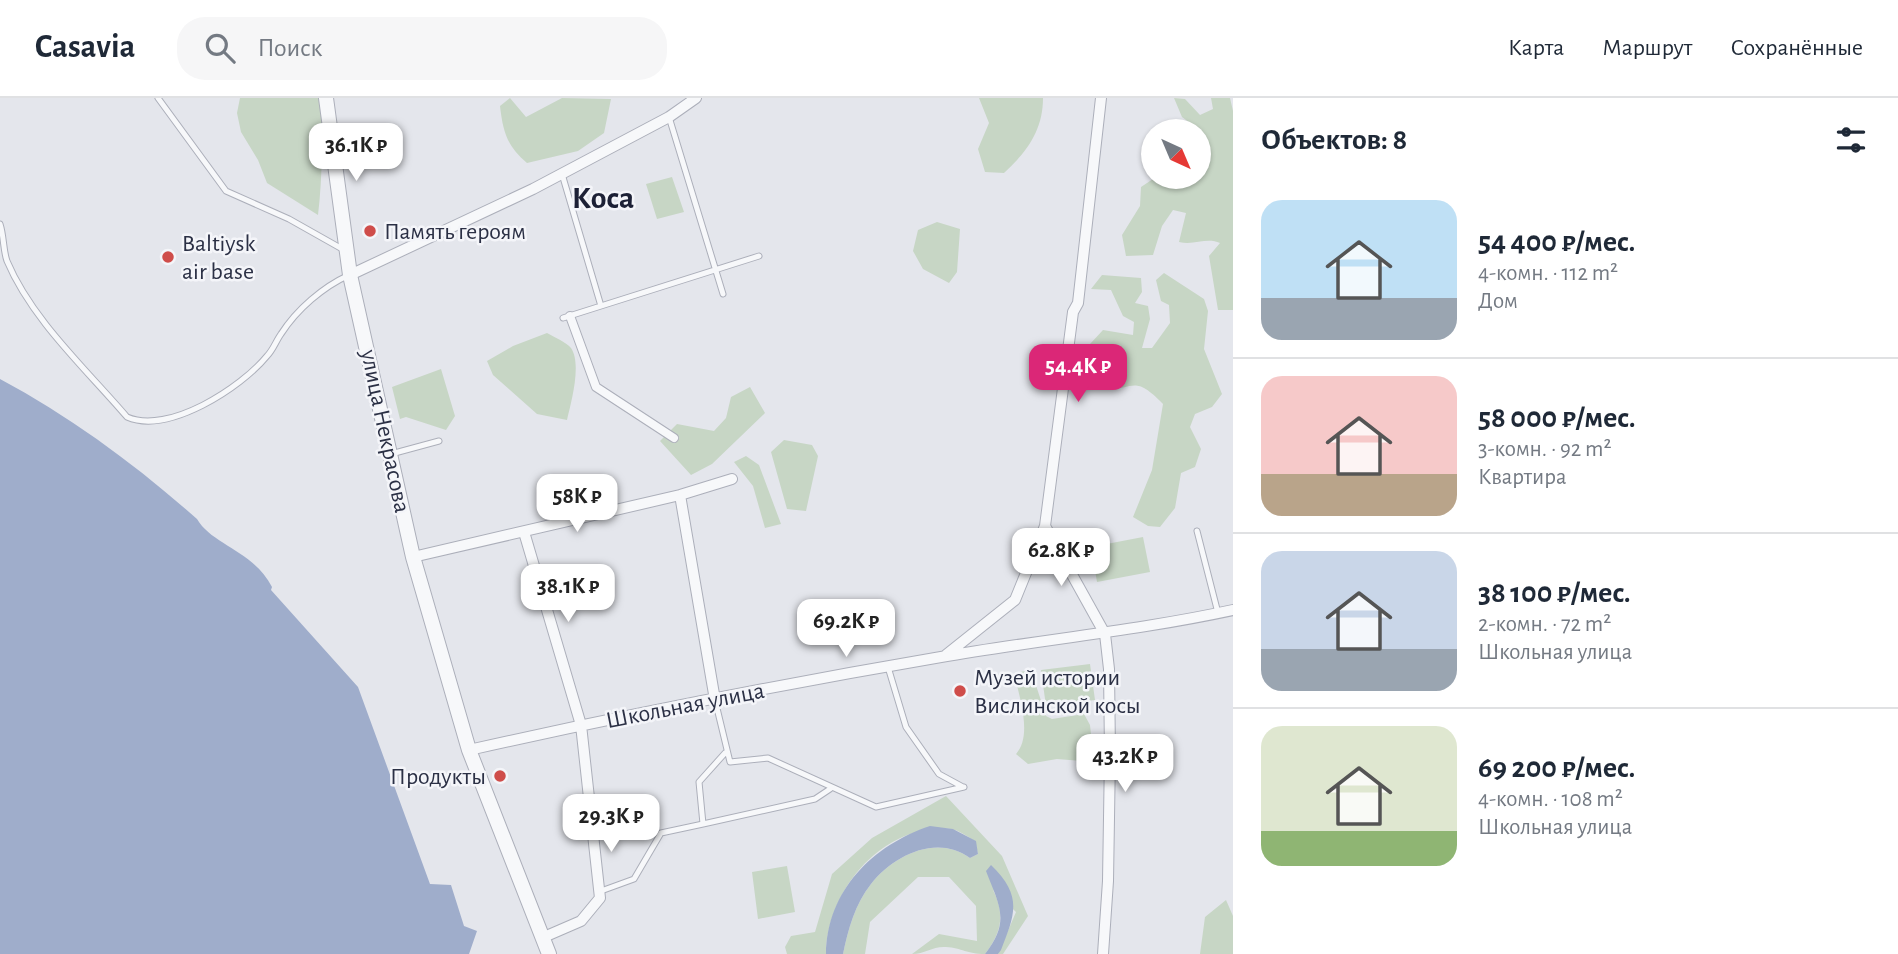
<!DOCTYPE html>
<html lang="ru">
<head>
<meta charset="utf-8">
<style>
  :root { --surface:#fff; --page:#f6f6f7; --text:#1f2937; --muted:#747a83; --line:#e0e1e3; --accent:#db2777 }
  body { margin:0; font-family:"Alegreya Sans",sans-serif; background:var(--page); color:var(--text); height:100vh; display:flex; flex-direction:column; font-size:26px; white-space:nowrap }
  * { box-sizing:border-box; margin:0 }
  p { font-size:23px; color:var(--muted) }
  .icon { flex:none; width:38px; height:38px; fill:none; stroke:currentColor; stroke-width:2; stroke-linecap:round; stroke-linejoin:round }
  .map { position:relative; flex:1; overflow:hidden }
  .details { display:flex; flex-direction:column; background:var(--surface); width:665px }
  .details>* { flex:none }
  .needle { width:46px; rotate:136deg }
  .tools { position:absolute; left:1141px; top:21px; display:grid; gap:14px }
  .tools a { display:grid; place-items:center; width:70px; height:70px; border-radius:50%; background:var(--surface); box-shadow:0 2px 5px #0004; font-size:35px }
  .price { position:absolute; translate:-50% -60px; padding:0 16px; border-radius:14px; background:#fff; color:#222; font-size:23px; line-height:46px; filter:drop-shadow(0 2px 4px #0008) }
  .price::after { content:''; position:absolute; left:50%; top:42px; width:21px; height:16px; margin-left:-10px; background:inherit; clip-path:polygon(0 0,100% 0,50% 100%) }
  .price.on { background:var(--accent); color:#fff }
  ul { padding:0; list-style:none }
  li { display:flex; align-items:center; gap:21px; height:175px; padding:0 28px }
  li+li { border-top:2px solid var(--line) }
  li span { display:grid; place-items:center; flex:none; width:196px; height:140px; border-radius:21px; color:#555 }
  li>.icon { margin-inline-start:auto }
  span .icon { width:84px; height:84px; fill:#fffc; stroke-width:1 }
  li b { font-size:30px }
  h2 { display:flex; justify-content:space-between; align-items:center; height:84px; padding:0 28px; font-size:30px }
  header { display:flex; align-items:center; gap:42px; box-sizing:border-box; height:98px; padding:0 35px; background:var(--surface); border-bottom:2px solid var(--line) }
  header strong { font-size:33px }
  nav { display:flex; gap:38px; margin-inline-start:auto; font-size:24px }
  .search { width:490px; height:63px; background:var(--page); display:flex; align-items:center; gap:18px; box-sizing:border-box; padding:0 24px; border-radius:28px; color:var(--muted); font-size:26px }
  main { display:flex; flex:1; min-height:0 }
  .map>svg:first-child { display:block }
</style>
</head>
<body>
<header>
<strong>Casavia</strong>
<div class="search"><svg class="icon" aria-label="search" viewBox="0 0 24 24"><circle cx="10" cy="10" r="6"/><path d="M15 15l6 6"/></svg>Поиск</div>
<nav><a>Карта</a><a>Маршрут</a><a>Сохранённые</a></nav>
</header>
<main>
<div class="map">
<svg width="1233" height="856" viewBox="0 0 1233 856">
  <rect width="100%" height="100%" fill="#e4e6ec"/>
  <path fill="#c7d6c5" d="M240 0H326C321 39 323 78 318 117L267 85 258 62 241 34 237 15Z
    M510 0 526 19 562 0 611 1 604 35 578 53 527 65C507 48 503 34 500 8Z
    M979 0H1043C1043 32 1027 54 1004 75L985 74 978 51 989 25Z
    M1174 0 1185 1 1200 17 1213 11 1211 0H1230L1233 13V212H1218L1209 158 1220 145C1206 139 1194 148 1179 144L1186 115 1173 112 1162 128 1153 157 1126 158 1122 137 1140 108 1141 89 1156 79H1199V33H1193L1198 31 1182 19Z
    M672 79 684 114 657 121 646 86Z
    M937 124 960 131 957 174 949 185 923 171 913 153 918 132Z
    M1164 175 1204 201 1208 213 1204 251 1222 296 1212 309 1195 316 1190 329 1201 351 1195 369 1181 375 1175 410 1160 429 1148 428 1133 419 1152 372 1163 306C1132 274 1135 294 1099 291L1082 260 1090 246 1103 232 1133 237 1134 224 1123 218 1111 192 1091 191 1102 177 1141 180 1142 194 1135 205 1148 208 1150 221 1142 250H1152L1170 225 1169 207 1161 203 1156 182Z
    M547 235C554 239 566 244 571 250 582 266 571 305 567 322L537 316 493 277 487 263 513 248Z
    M441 271 455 318 446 332 406 319 400 321 392 289Z
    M750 289 765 315 712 366 691 377 660 343 677 326 714 333 726 320 731 299Z
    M784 342 812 347 818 358 806 413 787 411 771 354Z
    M746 358 759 367 781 426 765 430 753 388 734 364Z
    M1143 439 1150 474 1097 484 1091 449Z
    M1090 566 1095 602 1046 608 1041 572Z
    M1031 572 1046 618 1052 621 1084 616 1090 627 1094 664 1057 661 1028 666 1016 656C1033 637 1019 598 1014 575Z
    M946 698 1002 758 1028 818 1003 856H998L1016 814 993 792C1005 816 1002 834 985 856 967 856 962 850 946 849 933 848 925 856 912 856L939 836 977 843 976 808 949 779H918L870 824 865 856H843C848 832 855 806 871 786 894 757 937 736 970 760L978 756 975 743C968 739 959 732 951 731 883 725 827 792 826 856H787L785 849 791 838 815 834 832 776 872 740Z
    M787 768 795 814 758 821 752 774Z
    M1226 802 1233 818V856H1200L1205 819Z"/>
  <path fill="#9fadcb" d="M0 281C71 319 136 367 197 421 212 447 254 453 272 489L271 492 358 589 430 786 451 787 464 828 477 833 469 856H0Z
    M930 728 953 731 976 743 978 756 970 760C937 736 894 757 871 786 855 806 848 832 843 856H826C827 792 873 747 930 728Z
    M991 767C1023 798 1015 816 1001 852L998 856H985C1011 823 999 807 986 773Z"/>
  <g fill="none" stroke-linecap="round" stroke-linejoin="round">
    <g stroke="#acafba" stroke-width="7">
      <path id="service" d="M158 0 226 93 289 121 344 152
        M669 19 723 196
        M562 76 601 208
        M0 126C4 138 3 152 7 163 32 222 86 271 127 319 168 337 241 290 267 258 273 252 276 243 281 236 297 211 323 189 349 177
        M563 220 759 158
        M391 356 439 343
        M1197 433 1218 515
        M888 569 906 629 939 676 963 689
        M715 602 730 664 768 660 876 709 964 689
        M703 726 815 701 830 691
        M601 793 634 781 661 735 703 726 699 684 725 655"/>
    </g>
    <g stroke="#acafba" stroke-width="10">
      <path id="pedestrian" d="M570 218 596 289 674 340"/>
    </g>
    <g stroke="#acafba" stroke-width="12">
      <path id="minor" d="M350 177 533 91 669 19 696 0
        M680 397 715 602
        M1045 428 1105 536 1109 571 1110 657 1108 783 1103 856
        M524 434 581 627 600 800 581 823 544 839
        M413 459 680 397 732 381
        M946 557 1015 502 1045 428 1073 214 1078 205 1101 0
        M469 652C625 617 783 586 941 559 1038 542 1136 533 1233 512"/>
    </g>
    <g stroke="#acafba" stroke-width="16">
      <path id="tertiary" d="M326 0 350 177 413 459 469 652 549 856"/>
    </g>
    <use href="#service" stroke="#f7f8fa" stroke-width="5"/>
    <use href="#pedestrian" stroke="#f7f8fa" stroke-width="8"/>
    <use href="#minor" stroke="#f7f8fa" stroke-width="10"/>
    <use href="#tertiary" stroke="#f7f8fa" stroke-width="14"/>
  </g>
  <g fill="#cf4d4a" stroke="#f4f5f9" stroke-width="2.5">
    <circle cx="370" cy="133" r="7"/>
    <circle cx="168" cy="159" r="7"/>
    <circle cx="960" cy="593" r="7"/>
    <circle cx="500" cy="678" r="7"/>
  </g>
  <g text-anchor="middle" stroke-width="5" stroke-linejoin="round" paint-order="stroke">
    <g font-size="24" fill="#2b3045" stroke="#f4f5f9" text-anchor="start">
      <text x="384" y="141">Память героям</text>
      <text x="182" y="153">Baltiysk<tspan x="182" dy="28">air base</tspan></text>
      <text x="974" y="587">Музей истории<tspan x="974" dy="28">Вислинской косы</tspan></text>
      <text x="486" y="686" text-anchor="end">Продукты</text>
    </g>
    <g font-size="24" fill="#2b3045" stroke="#f4f5f9">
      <text transform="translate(386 333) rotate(78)" y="8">улица Некрасова</text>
      <text transform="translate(685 607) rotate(-11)" y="8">Школьная улица</text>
    </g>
    <g font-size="32" font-weight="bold" fill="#1d2136" stroke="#f4f5f9">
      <text x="603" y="110">Коса</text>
    </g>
  </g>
</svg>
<div class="tools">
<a><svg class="needle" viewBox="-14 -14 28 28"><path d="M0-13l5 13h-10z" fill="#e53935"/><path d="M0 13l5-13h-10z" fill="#747a83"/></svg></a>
</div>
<b class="price" style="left:356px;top:85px">36.1K ₽</b>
<b class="price on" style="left:1078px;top:306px">54.4K ₽</b>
<b class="price" style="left:577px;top:436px">58K ₽</b>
<b class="price" style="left:1061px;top:490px">62.8K ₽</b>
<b class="price" style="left:568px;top:526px">38.1K ₽</b>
<b class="price" style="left:846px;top:561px">69.2K ₽</b>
<b class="price" style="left:1125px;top:696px">43.2K ₽</b>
<b class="price" style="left:611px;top:756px">29.3K ₽</b>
</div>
<section class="details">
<h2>Объектов: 8<svg class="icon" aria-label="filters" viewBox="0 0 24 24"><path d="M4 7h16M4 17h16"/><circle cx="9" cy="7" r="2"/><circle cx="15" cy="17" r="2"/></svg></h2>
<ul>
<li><span style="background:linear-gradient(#bfe0f5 70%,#9aa5b1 0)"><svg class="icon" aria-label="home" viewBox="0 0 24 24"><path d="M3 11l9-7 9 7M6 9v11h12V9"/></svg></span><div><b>54 400 ₽/мес.</b><p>4-комн. · 112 m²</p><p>Дом</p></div></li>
<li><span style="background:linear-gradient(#f6c9c9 70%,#b9a48a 0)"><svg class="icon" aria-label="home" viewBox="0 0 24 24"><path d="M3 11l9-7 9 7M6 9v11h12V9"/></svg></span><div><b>58 000 ₽/мес.</b><p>3-комн. · 92 m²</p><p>Квартира</p></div></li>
<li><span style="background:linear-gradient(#c9d6e8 70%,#9aa5b1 0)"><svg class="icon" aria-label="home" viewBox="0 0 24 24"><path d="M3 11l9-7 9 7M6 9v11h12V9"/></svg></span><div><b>38 100 ₽/мес.</b><p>2-комн. · 72 m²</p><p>Школьная улица</p></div></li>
<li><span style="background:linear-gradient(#dfe7d0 75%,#8fb573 0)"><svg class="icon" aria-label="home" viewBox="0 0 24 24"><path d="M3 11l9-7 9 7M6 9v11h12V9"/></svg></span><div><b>69 200 ₽/мес.</b><p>4-комн. · 108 m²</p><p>Школьная улица</p></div></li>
</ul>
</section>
</main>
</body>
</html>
